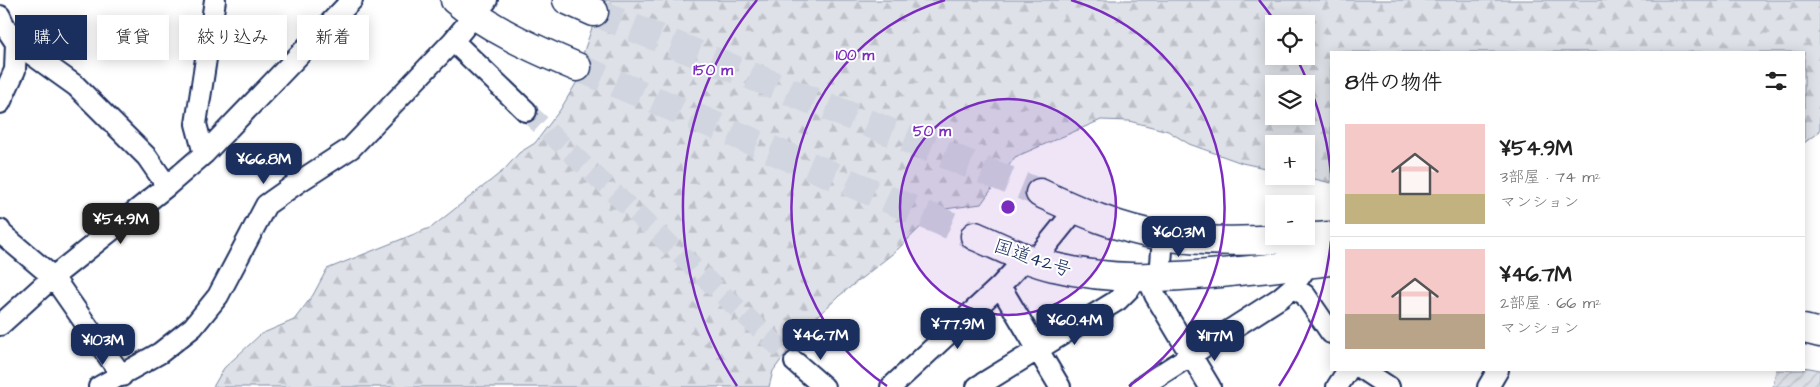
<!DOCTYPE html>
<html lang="ja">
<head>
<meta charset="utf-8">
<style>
  :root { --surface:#fff; --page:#f2f2f2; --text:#222; --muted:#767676; --line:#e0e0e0; --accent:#1b2f5e }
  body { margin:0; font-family:"Architects Daughter","Klee One",sans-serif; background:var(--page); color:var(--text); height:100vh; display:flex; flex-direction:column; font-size:19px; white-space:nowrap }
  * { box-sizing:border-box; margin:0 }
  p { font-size:16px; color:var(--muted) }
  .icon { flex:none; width:28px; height:28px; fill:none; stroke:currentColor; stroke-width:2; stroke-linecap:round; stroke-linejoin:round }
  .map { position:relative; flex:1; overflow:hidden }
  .details { position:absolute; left:1330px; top:51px; width:475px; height:320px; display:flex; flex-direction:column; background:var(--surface); border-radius:0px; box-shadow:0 2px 12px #0003 }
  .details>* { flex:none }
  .hud { position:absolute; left:15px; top:15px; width:475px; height:45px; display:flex; gap:10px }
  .buttons { position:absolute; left:1265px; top:15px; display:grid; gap:10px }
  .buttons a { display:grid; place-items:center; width:50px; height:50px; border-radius:0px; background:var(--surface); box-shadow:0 2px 12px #0003; font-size:25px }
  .price { position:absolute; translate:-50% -42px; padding:0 11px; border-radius:10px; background:var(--accent); color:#fff; font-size:16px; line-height:32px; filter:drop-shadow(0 1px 2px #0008) }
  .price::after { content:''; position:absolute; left:50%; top:30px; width:15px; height:11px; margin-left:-8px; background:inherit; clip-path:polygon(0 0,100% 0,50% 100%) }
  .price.current { background:#222; color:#fff }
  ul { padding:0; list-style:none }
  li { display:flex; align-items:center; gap:15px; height:125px; padding:0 15px }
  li+li { border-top:1px solid var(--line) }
  li span { display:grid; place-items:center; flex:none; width:140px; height:100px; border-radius:0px; color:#555 }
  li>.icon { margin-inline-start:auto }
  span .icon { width:60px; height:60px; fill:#fffc; stroke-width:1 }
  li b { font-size:21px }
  h2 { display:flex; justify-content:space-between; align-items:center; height:60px; padding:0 15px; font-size:21px }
  .tag { padding:0 18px; border-radius:0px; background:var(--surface); box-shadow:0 2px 12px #0003; font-size:18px; line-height:45px }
  .tag.current { background:var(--accent); color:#fff }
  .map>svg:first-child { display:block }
</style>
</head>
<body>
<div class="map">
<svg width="1820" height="387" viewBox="0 0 1820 387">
  <defs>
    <pattern id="forest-firs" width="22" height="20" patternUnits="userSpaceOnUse" patternTransform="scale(1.25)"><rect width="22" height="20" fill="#dee1e7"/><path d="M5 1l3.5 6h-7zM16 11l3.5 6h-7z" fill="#bec1c9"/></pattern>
    <pattern id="garden-furrows" width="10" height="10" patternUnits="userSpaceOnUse" patternTransform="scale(1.25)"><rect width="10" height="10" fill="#dee1e7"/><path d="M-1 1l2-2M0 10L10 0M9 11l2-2" fill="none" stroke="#bec1c9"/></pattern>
  </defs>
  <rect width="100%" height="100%" fill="#fff"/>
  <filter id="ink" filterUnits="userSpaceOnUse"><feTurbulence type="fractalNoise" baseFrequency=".02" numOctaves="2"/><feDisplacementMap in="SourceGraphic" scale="10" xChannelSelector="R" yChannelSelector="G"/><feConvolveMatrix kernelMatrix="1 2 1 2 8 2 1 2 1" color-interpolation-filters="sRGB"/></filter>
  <g filter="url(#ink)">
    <path fill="url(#forest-firs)" stroke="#7c88a2" fill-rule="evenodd" d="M604 0H1820V131L1804 143V52H1331V183L1302 176H1306V144H1274V170L1242 163 1189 144 1168 131 1129 121 1101 120 1015 157 981 204 938 210 896 251 839 296 802 331 773 371 769 387H213L224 368 261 334 294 320 313 295 327 269 432 227 504 170 519 153 535 143 560 110 578 80 584 51 593 25ZM1274 24H1306V56H1274ZM1274 84H1306V116H1274Z"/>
    <path fill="url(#garden-furrows)" stroke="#7c88a2" d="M1804 367 1820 370V387H1773L1776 370H1804Z"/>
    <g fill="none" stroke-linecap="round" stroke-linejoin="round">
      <path stroke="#d1d5df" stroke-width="20" stroke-dasharray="20 10" stroke-linecap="butt" d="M526 111 795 362"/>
      <path stroke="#d1d5df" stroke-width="28" stroke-dasharray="28 14" stroke-linecap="butt" d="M594 12 1040 193
        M577 67 975 236"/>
      <g stroke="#1b2f5e" stroke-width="24">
        <path id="minor" d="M0 16 4 25 16 43 76 86 147 157 167 186
          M453 41 526 111
          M0 103 15 70 16 43
          M204 154 196 124 215 0
          M0 230 2 234 53 277 122 376
          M1034 261 1076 209
          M1148 278 1155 295 1210 387
          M1160 278 1163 236
          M1000 286 1060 387
          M1293 287 1305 295 1331 333
          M0 325 53 277 167 186 204 154 352 0
          M795 362 824 387
          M1363 370 1389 387
          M99 387 160 353 193 327 218 296 266 205 300 181 351 148 453 41 487 0
          M891 387 1000 286 1026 258
          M977 387 1118 300 1130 288 1131 278
          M1141 387 1280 298 1293 287 1313 257
          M1337 387 1348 370
          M1488 387 1498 370"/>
      </g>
      <g stroke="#1b2f5e" stroke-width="31">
        <path id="highway" d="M455 0C491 30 534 49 577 67
          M567 0 594 12
          M1040 193C1079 211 1119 229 1163 236 1218 245 1275 239 1331 236
          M975 236C1001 247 1027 261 1054 267 1111 281 1163 278 1221 273 1258 269 1295 266 1331 261
          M1804 329 1820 333"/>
      </g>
      <use href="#minor" stroke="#fff" stroke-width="20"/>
      <use href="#highway" stroke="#fff" stroke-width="28"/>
    </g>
  </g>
  <circle cx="1008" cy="207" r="108" fill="#7b2cbf" fill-opacity=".12"/>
  <g fill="none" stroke="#7b2cbf" stroke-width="2.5">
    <circle cx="1008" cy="207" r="108"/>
    <path d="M887 386A216 216 0 0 1 945 0M1071 0A216 216 0 0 1 1129 386"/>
    <path d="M1331 241A325 325 0 0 1 1279 386M737 386A325 325 0 0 1 757 0M1259 0A325 325 0 0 1 1276 23M1296 57A325 325 0 0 1 1331 173"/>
  </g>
  <g text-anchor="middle" stroke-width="4" stroke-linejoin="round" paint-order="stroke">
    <g font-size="19" fill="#1b2f5e" stroke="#fff">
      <text transform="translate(1033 257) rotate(19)" y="7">国道42号</text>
    </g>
  </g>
  <circle cx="1008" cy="207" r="8" fill="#7b2cbf" stroke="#fff" stroke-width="2.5"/>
  <g font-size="15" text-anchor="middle" font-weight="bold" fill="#7b2cbf" stroke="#fff" stroke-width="4" stroke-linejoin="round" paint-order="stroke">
    <text x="855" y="60">100 m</text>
    <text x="713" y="75">150 m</text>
    <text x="932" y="136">50 m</text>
  </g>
</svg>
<div class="buttons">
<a><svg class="icon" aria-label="locate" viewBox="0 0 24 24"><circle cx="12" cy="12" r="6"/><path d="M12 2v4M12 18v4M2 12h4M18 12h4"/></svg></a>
<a><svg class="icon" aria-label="layers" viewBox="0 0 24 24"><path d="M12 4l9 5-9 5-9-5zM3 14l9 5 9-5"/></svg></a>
<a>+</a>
<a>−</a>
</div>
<b class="price" style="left:264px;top:185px">¥66.8M</b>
<b class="price current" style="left:121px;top:245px">¥54.9M</b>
<b class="price" style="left:1179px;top:258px">¥60.3M</b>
<b class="price" style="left:1075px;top:346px">¥60.4M</b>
<b class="price" style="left:958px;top:350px">¥77.9M</b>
<b class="price" style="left:821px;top:361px">¥46.7M</b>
<b class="price" style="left:1215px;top:362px">¥117M</b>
<b class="price" style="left:103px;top:366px">¥103M</b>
<div class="hud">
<a class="tag current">購入</a>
<a class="tag">賃貸</a>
<a class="tag">絞り込み</a>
<a class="tag">新着</a>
</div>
<section class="details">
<h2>8件の物件<svg class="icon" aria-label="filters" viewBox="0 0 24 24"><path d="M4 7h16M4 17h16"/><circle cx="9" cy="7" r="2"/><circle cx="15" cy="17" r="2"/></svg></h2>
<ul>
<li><span style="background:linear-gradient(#f6c9c9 70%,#c2b280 0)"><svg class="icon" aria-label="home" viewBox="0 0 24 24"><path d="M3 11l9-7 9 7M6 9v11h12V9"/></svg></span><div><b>¥54.9M</b><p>3部屋 · 74 m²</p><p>マンション</p></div></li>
<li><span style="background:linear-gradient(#f6c9c9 65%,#b9a48a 0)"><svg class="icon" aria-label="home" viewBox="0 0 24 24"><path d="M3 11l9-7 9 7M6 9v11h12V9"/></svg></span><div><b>¥46.7M</b><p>2部屋 · 66 m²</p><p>マンション</p></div></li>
</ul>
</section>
</div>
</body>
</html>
